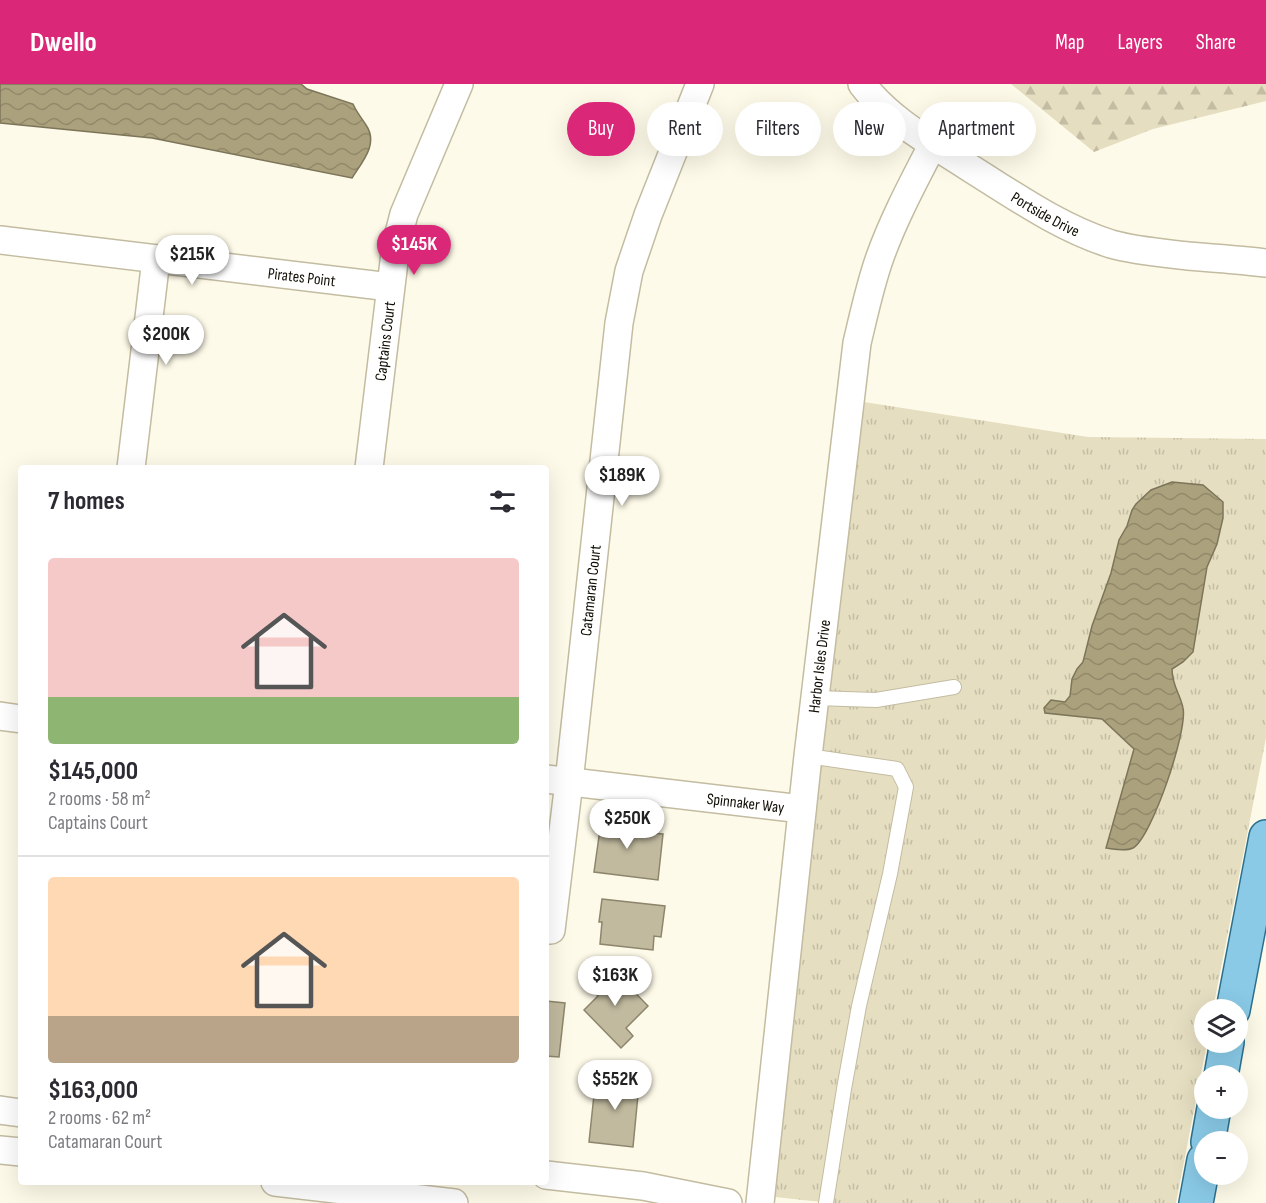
<!DOCTYPE html>
<html lang="en">
<head>
<meta charset="utf-8">
<style>
  :root { --surface:#fff; --page:#f2f2f3; --text:#2b2b33; --muted:#7c7c81; --line:#e1e1e2; --accent:#db2777 }
  body { margin:0; font-family:"Sofia Sans Condensed",sans-serif; background:var(--page); color:var(--text); height:100vh; display:flex; flex-direction:column; font-size:22px; white-space:nowrap }
  * { box-sizing:border-box; margin:0 }
  p { font-size:20px; color:var(--muted) }
  .icon { flex:none; width:33px; height:33px; fill:none; stroke:currentColor; stroke-width:2; stroke-linecap:round; stroke-linejoin:round }
  .map { position:relative; flex:1; overflow:hidden }
  .side { position:absolute; left:18px; top:381px; width:531px; height:720px; display:flex; flex-direction:column; background:var(--surface); border-radius:6px; box-shadow:0 6px 24px #0002 }
  .side>* { flex:none }
  .hud { position:absolute; left:567px; top:18px; width:570px; height:54px; display:flex; gap:12px }
  .controls { position:absolute; left:1194px; top:915px; display:grid; gap:12px }
  .controls a { display:grid; place-items:center; width:54px; height:54px; border-radius:50%; background:var(--surface); box-shadow:0 6px 24px #0002; font-size:30px }
  .price { position:absolute; translate:-50% -51px; padding:0 14px; border-radius:21px; background:#fff; color:#222; font-size:20px; line-height:39px; filter:drop-shadow(0 2px 3px #0008) }
  .price::after { content:''; position:absolute; left:50%; top:36px; width:18px; height:14px; margin-left:-9px; background:inherit; clip-path:polygon(0 0,100% 0,50% 100%) }
  .price.on { background:var(--accent); color:#fff }
  ul { padding:0; list-style:none }
  li { display:grid; align-content:center; gap:12px; height:318px; padding:0 30px }
  li+li { border-top:2px solid var(--line) }
  li span { display:grid; place-items:center; height:186px; border-radius:6px; color:#555 }
  li>.icon { margin-inline-start:auto }
  span .icon { width:108px; height:108px; fill:#fffc; stroke-width:1 }
  li b { font-size:26px }
  h2 { display:flex; justify-content:space-between; align-items:center; height:72px; padding:0 30px; font-size:26px }
  .chip { padding:0 21px; border-radius:27px; background:var(--surface); box-shadow:0 6px 24px #0002; font-size:21px; line-height:54px }
  .chip.on { background:var(--accent); color:#fff }
  header { display:flex; align-items:center; gap:36px; box-sizing:border-box; height:84px; padding:0 30px; background:var(--accent); color:#fff }
  header strong { font-size:28px }
  nav { display:flex; gap:33px; margin-inline-start:auto; font-size:21px }
  .map>svg:first-child { display:block }
</style>
</head>
<body>
<header>
<strong>Dwello</strong>
<nav><a>Map</a><a>Layers</a><a>Share</a></nav>
</header>
<div class="map">
<svg width="1266" height="1119" viewBox="0 0 1266 1119">
  <defs>
    <pattern id="grass-tufts" width="24" height="20" patternUnits="userSpaceOnUse" patternTransform="scale(1.5)"><rect width="24" height="20" fill="#e6dec1"/><path d="M3 7l-1-3M5 7V3M7 7l1-3M15 17l-1-3M17 17v-4M19 17l1-3" fill="none" stroke="#c4bda4"/></pattern>
    <pattern id="forest-firs" width="22" height="20" patternUnits="userSpaceOnUse" patternTransform="scale(1.5)"><rect width="22" height="20" fill="#e6dec1"/><path d="M5 1l3.5 6h-7zM16 11l3.5 6h-7z" fill="#c4bda4"/></pattern>
    <pattern id="water-waves" width="16" height="10" patternUnits="userSpaceOnUse" patternTransform="scale(1.5)"><rect width="16" height="10" fill="#aba17d"/><path d="M0 5q4-4 8 0t8 0" fill="none" stroke="#92896a"/></pattern>
  </defs>
  <rect width="100%" height="100%" fill="#fefae9"/>
  <path fill="url(#grass-tufts)" fill-rule="evenodd" d="M864 318 1088 353 1266 355V654L1213 925 1204 926V958L1207 959 1176 1119H831L775 1113 816 726ZM1172 398 1203 401 1217 460 1207 483 1193 568 1183 578 1172 585V596L1184 625 1125 766 1106 764 1134 665 1102 635 1051 616 1065 618 1070 612 1072 595 1076 585 1083 578 1092 542 1111 489 1119 456 1127 442 1132 426 1136 420 1151 406Z"/>
  <path fill="url(#forest-firs)" d="M1011 0H1266V17L1153 45 1094 68Z"/>
  <path fill="url(#water-waves)" stroke="#7c7559" stroke-width="1.5" d="M0 0H301L307 5 353 20C357 29 361 33 366 41 379 60 362 78 352 94L152 54 0 39Z
    M1172 398 1203 401 1223 418V434L1217 460 1207 483 1193 568 1183 578 1172 585C1172 602 1180 609 1183 624 1188 646 1152 753 1133 764 1125 768 1114 765 1106 764L1134 665 1102 635 1045 629 1044 624 1051 616 1065 618 1070 612 1072 595 1077 585 1083 578 1092 542 1111 489 1119 456 1127 442 1132 426 1136 420 1151 406Z"/>
  <path fill="#c1ba9f" stroke="#8d866c" stroke-width="1.5" d="M602 731 631 735 630 747 663 750 658 796 594 788Z
    M602 815 665 822 661 853 654 852 653 866 600 860 602 838H599Z
    M610 883 648 922 626 944 633 952 621 964 584 926 598 912 590 903Z
    M546 917 565 919 559 973 546 972Z
    M596 992 643 997 641 1011H638L633 1063 589 1058Z"/>
  <g fill="none" stroke-linecap="round" stroke-linejoin="round">
    <g stroke="#c3bca1" stroke-width="16">
      <path id="service" d="M815 614 876 616 954 603
        M808 672 897 685 906 703 890 790 859 922 844 1005 826 1119"/>
    </g>
    <g stroke="#c3bca1" stroke-width="30">
      <g id="minor">
        <path id="s1" d="M862 0C890 37 932 59 970 84 1015 112 1060 144 1111 160 1136 167 1163 169 1188 172 1214 174 1240 176 1266 179"/>
        <path id="s2" d="M0 156 390 203"/>
        <path d="M131 384 156 175"/>
        <path id="s3" d="M369 384 396 161 404 130 459 0"/>
        <path d="M0 632 21 635"/>
        <path id="s4" d="M546 695 802 725"/>
        <path id="s5" d="M551 846 569 698 619 239 629 187 648 131 700 0"/>
        <path d="M0 1026 21 1029"/>
        <path d="M0 1066 21 1068"/>
        <path d="M546 1091 643 1102 728 1119"/>
        <path d="M275 1098 454 1119"/>
        <path id="s6" d="M760 1119 808 672 857 259C864 230 870 201 880 173 894 134 914 97 933 60"/>
      </g>
    </g>
    <g stroke="#2c708d" stroke-width="36">
      <path id="primary" d="M1233 926 1266 753
        M1221 992 1227 958
        M1208 1058 1214 1024
        M1196 1119 1204 1076"/>
    </g>
    <use href="#service" stroke="#fff" stroke-width="14"/>
    <use href="#minor" stroke="#fff" stroke-width="27"/>
    <use href="#primary" stroke="#8acae7" stroke-width="33"/>
  </g>
  <g text-anchor="middle" stroke-width="5" stroke-linejoin="round" paint-order="stroke">
    <g font-size="16" fill="#0f0d04" stroke="#fefae9">
      <text dy="6" stroke="none"><textPath href="#s1" startOffset="226">Portside Drive</textPath></text>
      <text dy="6" stroke="none"><textPath href="#s2" startOffset="304">Pirates Point</textPath></text>
      <text dy="6" stroke="none"><textPath href="#s3" startOffset="128">Captains Court</textPath></text>
      <text dy="6" stroke="none"><textPath href="#s5" startOffset="342">Catamaran Court</textPath></text>
      <text dy="6" stroke="none"><textPath href="#s6" startOffset="540">Harbor Isles Drive</textPath></text>
      <text dy="6" stroke="none"><textPath href="#s4" startOffset="201">Spinnaker Way</textPath></text>
    </g>
  </g>
</svg>
<div class="controls">
<a><svg class="icon" aria-label="layers" viewBox="0 0 24 24"><path d="M12 4l9 5-9 5-9-5zM3 14l9 5 9-5"/></svg></a>
<a>+</a>
<a>−</a>
</div>
<b class="price on" style="left:414px;top:192px">$145K</b>
<b class="price" style="left:192px;top:202px">$215K</b>
<b class="price" style="left:166px;top:282px">$200K</b>
<b class="price" style="left:622px;top:423px">$189K</b>
<b class="price" style="left:627px;top:766px">$250K</b>
<b class="price" style="left:615px;top:923px">$163K</b>
<b class="price" style="left:615px;top:1027px">$552K</b>
<div class="hud">
<a class="chip on">Buy</a>
<a class="chip">Rent</a>
<a class="chip">Filters</a>
<a class="chip">New</a>
<a class="chip">Apartment</a>
</div>
<section class="side">
<h2>7 homes<svg class="icon" aria-label="filters" viewBox="0 0 24 24"><path d="M4 7h16M4 17h16"/><circle cx="9" cy="7" r="2"/><circle cx="15" cy="17" r="2"/></svg></h2>
<ul>
<li><span style="background:linear-gradient(#f6c9c9 75%,#8fb573 0)"><svg class="icon" aria-label="home" viewBox="0 0 24 24"><path d="M3 11l9-7 9 7M6 9v11h12V9"/></svg></span><div><b>$145,000</b><p>2 rooms · 58 m²</p><p>Captains Court</p></div></li>
<li><span style="background:linear-gradient(#ffd9b3 75%,#b9a48a 0)"><svg class="icon" aria-label="home" viewBox="0 0 24 24"><path d="M3 11l9-7 9 7M6 9v11h12V9"/></svg></span><div><b>$163,000</b><p>2 rooms · 62 m²</p><p>Catamaran Court</p></div></li>
</ul>
</section>
</div>
</body>
</html>
